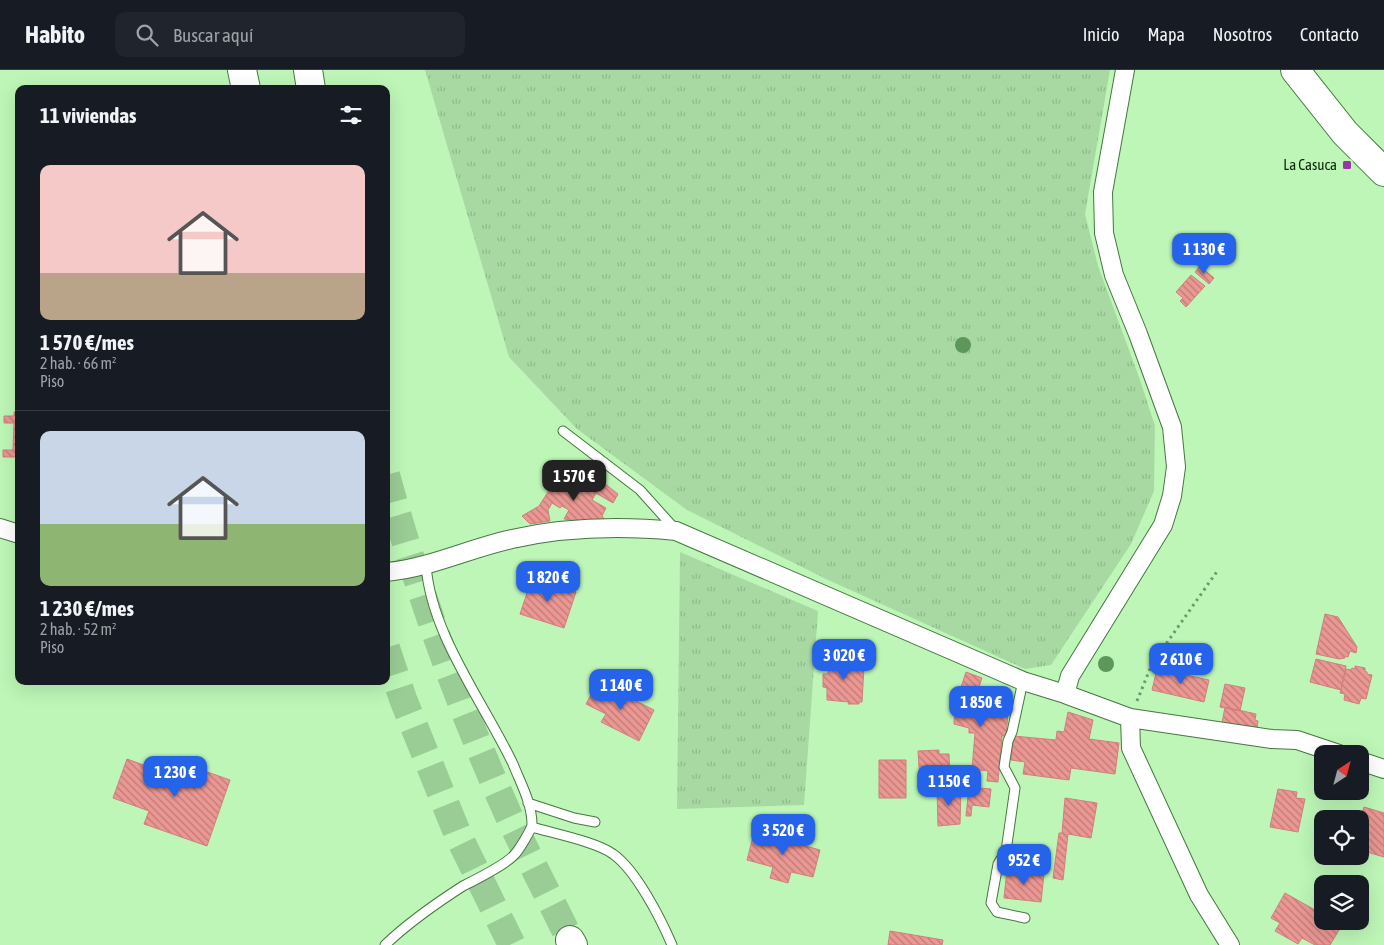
<!DOCTYPE html>
<html lang="es">
<head>
<meta charset="utf-8">
<style>
  :root { --surface:#171b24; --page:#20242c; --text:#f1f3f6; --muted:#9ea1a6; --line:#363941; --accent:#2563eb }
  body { margin:0; font-family:"Asap Condensed",sans-serif; background:var(--page); color:var(--text); height:100vh; display:flex; flex-direction:column; font-size:19px; white-space:nowrap }
  * { box-sizing:border-box; margin:0 }
  p { font-size:16px; color:var(--muted) }
  .icon { flex:none; width:28px; height:28px; fill:none; stroke:currentColor; stroke-width:2; stroke-linecap:round; stroke-linejoin:round }
  .map { position:relative; flex:1; overflow:hidden }
  .details { position:absolute; left:15px; top:15px; width:375px; height:600px; display:flex; flex-direction:column; background:var(--surface); border-radius:10px; box-shadow:0 5px 20px #0002 }
  .details>* { flex:none }
  .needle { width:32px; rotate:36deg }
  .tools { position:absolute; left:1314px; top:675px; display:grid; gap:10px }
  .tools a { display:grid; place-items:center; width:55px; height:55px; border-radius:10px; background:var(--surface); box-shadow:0 5px 20px #0002; font-size:25px }
  .price { position:absolute; translate:-50% -42px; padding:0 11px; border-radius:10px; background:var(--accent); color:#fff; font-size:16px; line-height:32px; filter:drop-shadow(0 1px 2px #0008) }
  .price::after { content:''; position:absolute; left:50%; top:30px; width:15px; height:11px; margin-left:-8px; background:inherit; clip-path:polygon(0 0,100% 0,50% 100%) }
  .price.current { background:#222; color:#fff }
  ul { padding:0; list-style:none }
  li { display:grid; align-content:center; gap:10px; height:265px; padding:0 25px }
  li+li { border-top:1px solid var(--line) }
  li span { display:grid; place-items:center; height:155px; border-radius:10px; color:#555 }
  li>.icon { margin-inline-start:auto }
  span .icon { width:90px; height:90px; fill:#fffc; stroke-width:1 }
  li b { font-size:21px }
  h2 { display:flex; justify-content:space-between; align-items:center; height:60px; padding:0 25px; font-size:21px }
  header { display:flex; align-items:center; gap:30px; box-sizing:border-box; height:70px; padding:0 25px; background:var(--surface); border-bottom:1px solid var(--line) }
  header strong { font-size:24px }
  nav { display:flex; gap:28px; margin-inline-start:auto; font-size:18px }
  .search { width:350px; height:45px; background:var(--page); display:flex; align-items:center; gap:12px; box-sizing:border-box; padding:0 18px; border-radius:10px; color:var(--muted); font-size:19px }
  .map>svg:first-child { display:block }
</style>
</head>
<body>
<header>
<strong>Habito</strong>
<div class="search"><svg class="icon" aria-label="search" viewBox="0 0 24 24"><circle cx="10" cy="10" r="6"/><path d="M15 15l6 6"/></svg>Buscar aquí</div>
<nav><a>Inicio</a><a>Mapa</a><a>Nosotros</a><a>Contacto</a></nav>
</header>
<div class="map">
<svg width="1384" height="875" viewBox="0 0 1384 875">
  <defs>
    <pattern id="grass-tufts" width="24" height="20" patternUnits="userSpaceOnUse" patternTransform="scale(1.25)"><rect width="24" height="20" fill="#a8d9a3"/><path d="M3 7l-1-3M5 7V3M7 7l1-3M15 17l-1-3M17 17v-4M19 17l1-3" fill="none" stroke="#8fba8b"/></pattern>
    <pattern id="building-back-hatch" width="6" height="6" patternUnits="userSpaceOnUse" patternTransform="scale(1.25)"><rect width="6" height="6" fill="#eb9793"/><path d="M-1 5l2 2M0 0l6 6M5-1l2 2" fill="none" stroke="#bd7b76"/></pattern>
  </defs>
  <rect width="100%" height="100%" fill="#bdf6b7"/>
  <path fill="url(#grass-tufts)" d="M425 0H1110L1085 144 1098 196 1139 307 1155 356 1154 421 1131 474 1051 595 1025 599 826 509 687 440 577 359 509 287Z
    M680 482 818 541 804 735 677 739Z"/>
  <path fill="url(#building-back-hatch)" stroke="#d17f7c" d="M1200 196 1214 208 1209 214 1195 202Z
    M1191 205 1205 216 1186 237 1180 231 1183 228 1176 222Z
    M14 342H19V387H3V380H13L14 353H4V346H14Z
    M595 406 618 424 613 433 596 423 592 430 606 438 602 446 606 451 591 453 564 449 569 440 562 436 560 438 552 433 548 440 550 451 530 454 522 446 539 436 557 408 569 415 573 407 589 416Z
    M532 508 576 522 564 558 520 544Z
    M1325 544 1338 547 1357 577 1356 583 1350 581 1348 587 1344 586 1345 588 1339 589 1316 584Z
    M829 587H849V597H864L862 632H859V634H848L849 632 827 630V618L823 617V604H828Z
    M1316 589 1346 596 1341 620 1310 612Z
    M1355 596 1365 598V601L1367 602V604L1372 605 1366 629 1361 628 1359 634 1344 630 1345 624 1340 623 1346 599 1351 600 1352 598 1355 599Z
    M1157 599 1209 610 1204 632 1152 620Z
    M966 602 982 608 971 641 1008 644 1006 666H1002L998 712 987 711 988 701 972 699 975 663H969V658L954 654 955 636Z
    M598 612 654 640 639 671 601 652 606 644 586 634Z
    M1225 614 1245 618 1240 641 1220 637Z
    M1225 637 1256 644 1255 650 1258 651 1257 658 1253 657 1252 660 1222 653Z
    M1068 642 1093 650 1089 669 1119 673 1115 704 1071 698 1069 710 1023 704 1025 692 1011 690 1014 666 1056 670 1057 661 1064 662Z
    M939 680V684H949L950 711 920 713 918 681Z
    M168 688 230 710 207 776 144 754 149 741 113 728 127 689 163 702Z
    M879 690H906V728H879Z
    M969 717 991 719 989 737 972 735 971 746H966Z
    M937 719H961L960 754 938 756Z
    M1278 719 1297 722 1296 728 1305 729 1298 762 1270 757Z
    M1065 728 1097 733 1091 768 1068 764 1063 810 1053 808 1059 763H1062Z
    M1364 737 1384 743V787L1360 780V751Z
    M755 759 781 766 780 769 820 780 813 807 791 802 788 813 770 808 773 797 747 790Z
    M1007 800 1044 804 1041 832 1004 828Z
    M1285 823 1322 844V851H1335L1342 855 1330 875H1315L1302 868 1298 874 1275 861 1280 853 1271 848Z
    M890 861 943 870 942 875H888Z"/>
  <g fill="none" stroke-linecap="round" stroke-linejoin="round">
    <path stroke="#9acc95" stroke-width="28" stroke-dasharray="28 14" stroke-linecap="butt" d="M386 405C418 521 459 635 508 744 528 787 550 828 570 870
      M386 578 403 629 458 765 512 875"/>
    <g stroke="#44783f" stroke-width="11">
      <path id="service" d="M563 361 640 420 675 459
        M1023 611 1012 662 1008 671 1004 697 1015 718 1006 781 998 794 991 833 997 842 1025 848
        M528 733 574 748 595 752
        M532 757C552 763 597 772 613 784 636 800 661 849 672 875
        M385 875C409 852 435 834 463 816 475 810 508 793 515 784 519 780 531 760 532 755 532 733 521 714 513 694 484 633 430 563 426 494"/>
    </g>
    <g stroke="#44783f" stroke-width="20">
      <path id="minor" d="M0 458 19 464
        M386 502C430 498 470 478 512 469 565 457 623 456 676 461L1023 611 1065 624 1130 648 1272 669 1297 670 1339 684
        M1065 624 1070 606 1163 455 1172 426 1176 397 1172 357 1138 264 1114 205 1104 163 1103 122 1125 0
        M1130 648 1131 678 1199 825 1230 875
        M1360 691 1384 699"/>
    </g>
    <g stroke="#44783f" stroke-width="30">
      <path id="trunk" d="M1295 0 1345 63 1384 102"/>
    </g>
    <g stroke="#44783f" stroke-width="30">
      <path id="motorway" d="M242 0 246 19
        M308 0 311 19
        M570 870 573 875"/>
    </g>
    <path stroke="#6f986b" stroke-width="3" stroke-dasharray="2.5 4" stroke-linecap="butt" d="M1137 631 1152 594 1218 500"/>
    <use href="#service" stroke="#fff" stroke-width="9"/>
    <use href="#minor" stroke="#fff" stroke-width="18"/>
    <use href="#trunk" stroke="#fff" stroke-width="28"/>
    <use href="#motorway" stroke="#fff" stroke-width="28"/>
  </g>
  <g fill="#5e975a">
    <circle cx="963" cy="275" r="8"/>
    <circle cx="1106" cy="594" r="8"/>
  </g>
  <rect fill="#9538a2" stroke="#bdf6b7" stroke-width="2" x="1342" y="90" width="10" height="10" rx="2.5"/>
  <g text-anchor="middle" stroke-width="4" stroke-linejoin="round" paint-order="stroke">
    <g font-size="15" fill="#0f240d" stroke="#bdf6b7" text-anchor="end">
      <text x="1337" y="100">La Casuca</text>
    </g>
  </g>
</svg>
<div class="tools">
<a><svg class="needle" viewBox="-14 -14 28 28"><path d="M0-13l5 13h-10z" fill="#e53935"/><path d="M0 13l5-13h-10z" fill="#9ea1a6"/></svg></a>
<a><svg class="icon" aria-label="locate" viewBox="0 0 24 24"><circle cx="12" cy="12" r="6"/><path d="M12 2v4M12 18v4M2 12h4M18 12h4"/></svg></a>
<a><svg class="icon" aria-label="layers" viewBox="0 0 24 24"><path d="M12 4l9 5-9 5-9-5zM3 14l9 5 9-5"/></svg></a>
</div>
<b class="price" style="left:1204px;top:205px">1 130 €</b>
<b class="price current" style="left:574px;top:432px">1 570 €</b>
<b class="price" style="left:548px;top:533px">1 820 €</b>
<b class="price" style="left:844px;top:611px">3 020 €</b>
<b class="price" style="left:1181px;top:615px">2 610 €</b>
<b class="price" style="left:621px;top:641px">1 140 €</b>
<b class="price" style="left:981px;top:658px">1 850 €</b>
<b class="price" style="left:175px;top:728px">1 230 €</b>
<b class="price" style="left:949px;top:737px">1 150 €</b>
<b class="price" style="left:783px;top:786px">3 520 €</b>
<b class="price" style="left:1024px;top:816px">952 €</b>
<section class="details">
<h2>11 viviendas<svg class="icon" aria-label="filters" viewBox="0 0 24 24"><path d="M4 7h16M4 17h16"/><circle cx="9" cy="7" r="2"/><circle cx="15" cy="17" r="2"/></svg></h2>
<ul>
<li><span style="background:linear-gradient(#f6c9c9 70%,#b9a48a 0)"><svg class="icon" aria-label="home" viewBox="0 0 24 24"><path d="M3 11l9-7 9 7M6 9v11h12V9"/></svg></span><div><b>1 570 €/mes</b><p>2 hab. · 66 m²</p><p>Piso</p></div></li>
<li><span style="background:linear-gradient(#c9d6e8 60%,#8fb573 0)"><svg class="icon" aria-label="home" viewBox="0 0 24 24"><path d="M3 11l9-7 9 7M6 9v11h12V9"/></svg></span><div><b>1 230 €/mes</b><p>2 hab. · 52 m²</p><p>Piso</p></div></li>
</ul>
</section>
</div>
</body>
</html>
